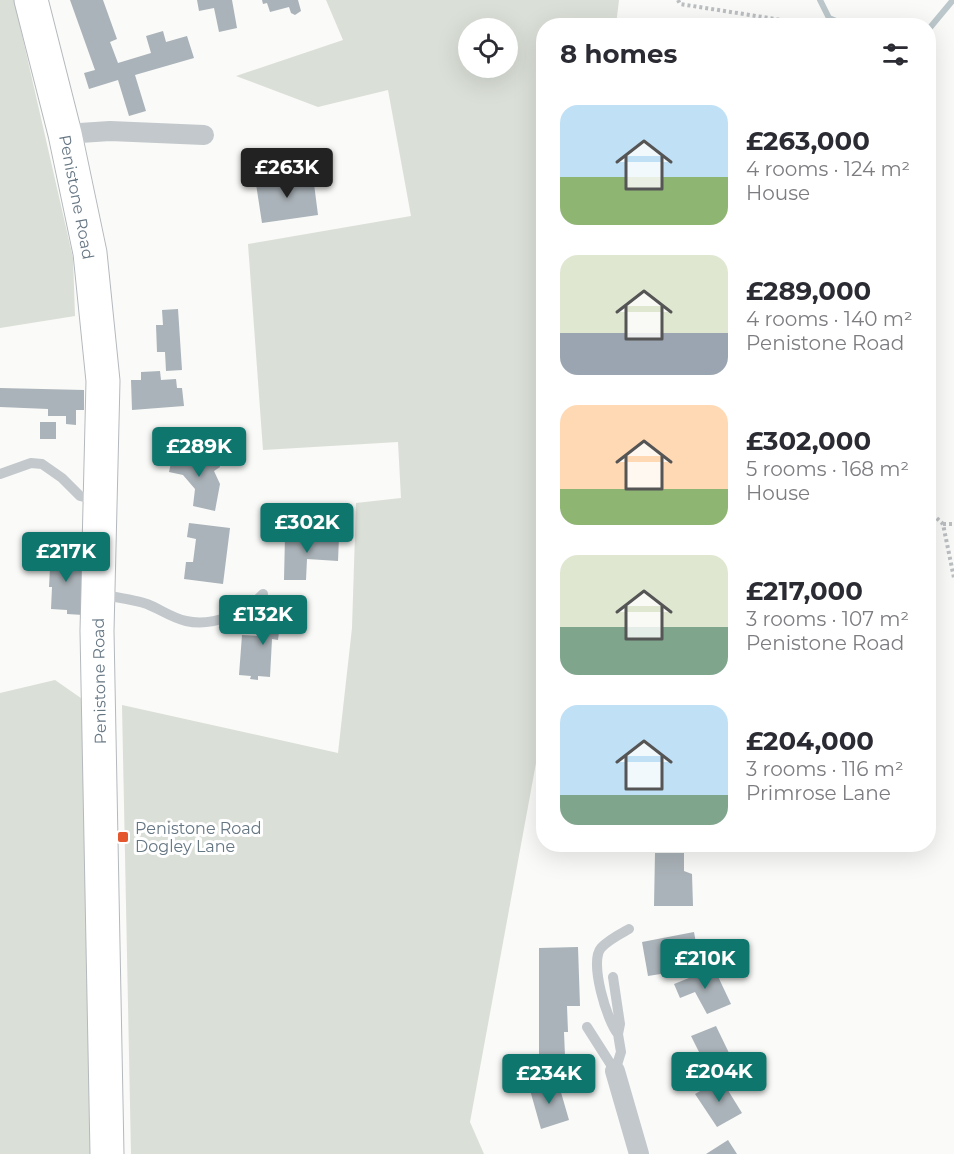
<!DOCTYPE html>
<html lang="en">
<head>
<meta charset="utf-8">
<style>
  :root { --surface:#fff; --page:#f2f2f3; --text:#2b2b33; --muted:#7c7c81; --accent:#0f766e }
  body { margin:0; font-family:Montserrat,sans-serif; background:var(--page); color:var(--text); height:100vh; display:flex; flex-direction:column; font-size:22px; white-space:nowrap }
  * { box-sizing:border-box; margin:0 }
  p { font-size:20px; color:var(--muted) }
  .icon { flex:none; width:33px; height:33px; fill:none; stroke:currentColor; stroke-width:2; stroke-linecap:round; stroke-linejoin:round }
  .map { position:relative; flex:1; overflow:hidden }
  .drawer { position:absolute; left:536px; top:18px; width:400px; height:834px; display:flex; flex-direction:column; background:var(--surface); border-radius:24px; box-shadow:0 6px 24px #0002 }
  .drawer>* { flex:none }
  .fabs { position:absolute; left:458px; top:18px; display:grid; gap:12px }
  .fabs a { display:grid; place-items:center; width:60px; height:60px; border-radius:50%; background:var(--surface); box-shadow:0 6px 24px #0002; font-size:30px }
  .price { position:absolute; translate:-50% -51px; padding:0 14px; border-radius:6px; background:var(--accent); color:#fff; font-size:20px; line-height:39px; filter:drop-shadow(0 2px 3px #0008) }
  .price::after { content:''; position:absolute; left:50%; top:36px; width:18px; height:14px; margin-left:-9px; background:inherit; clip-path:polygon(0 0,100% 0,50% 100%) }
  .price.active { background:#222; color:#fff }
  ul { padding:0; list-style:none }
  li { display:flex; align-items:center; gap:18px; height:150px; padding:0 24px }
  li span { display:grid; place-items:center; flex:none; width:168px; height:120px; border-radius:18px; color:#555 }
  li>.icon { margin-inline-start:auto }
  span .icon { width:72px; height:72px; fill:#fffc; stroke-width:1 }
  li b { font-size:26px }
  h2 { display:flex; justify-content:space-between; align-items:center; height:72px; padding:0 24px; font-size:26px }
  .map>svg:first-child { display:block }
</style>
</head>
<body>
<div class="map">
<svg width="954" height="1154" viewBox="0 0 954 1154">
  <rect width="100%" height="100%" fill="#fafaf8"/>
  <path fill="#dadfd7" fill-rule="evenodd" d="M0 0H14L73 258 75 316 0 328Z
    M326 0H619L616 25 543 26V725L470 1122 484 1154H131L122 705 338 753 352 628 356 503 401 498 398 442 263 450 248 244 411 216 388 90 318 107 236 76 343 40ZM468 28H507V68H468Z
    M55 680 88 703 92 1154H0V693Z"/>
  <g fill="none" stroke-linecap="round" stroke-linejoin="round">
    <path stroke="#bbc7cb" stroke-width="6" d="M820 0 829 18 848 26
      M928 30 953 0"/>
  </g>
  <path fill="#aab3b9" d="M70 0H103L117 39 110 42 118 63 151 53 146 36 163 31 166 42 187 36 194 58 135 75 146 111 129 116 118 80 89 89 84 73 95 70Z
    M197 0H232L237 28 219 32 214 8 199 11Z
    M262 0H298L301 11 295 15 291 13 289 7 270 12 267 3 263 4Z
    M313 176 318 215 262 223 256 184Z
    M178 309 182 370 166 371 165 352H157L156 325H163L162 310Z
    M160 371 161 380 176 379 177 388H182L184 406 132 410 131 380H141V372Z
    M0 388 84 390V410H76V425L66 424V416H48V409L0 407Z
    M40 422H56V439H40Z
    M173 453 207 459 211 456 217 458 220 467 214 471 220 484 215 511 193 506 195 489 183 475 169 472Z
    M189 523 230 528 223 584 184 579 186 562H193L196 539 187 537Z
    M285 535 339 537 338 561 307 559 306 580H284Z
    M51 550 73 551 71 568H85L83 615 67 614V610L51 609 52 587H49Z
    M272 611 295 613 293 633 279 632 278 640 272 639 270 677 258 676V680L250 679 251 676 239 675 242 635 259 636V629L270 630Z
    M655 853H684V871L692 874 693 906H654Z
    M694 932 699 960 666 965 667 973 648 976 642 942Z
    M578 947 580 1006H567L568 1032H564L565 1056H539V948Z
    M714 968 731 1004 707 1014 695 992 680 998 674 984Z
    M716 1026 730 1055 706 1066 691 1036Z
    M721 1079 742 1113 717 1127 695 1094Z
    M558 1082 569 1120 541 1129 530 1090Z
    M728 1140 737 1154H706Z"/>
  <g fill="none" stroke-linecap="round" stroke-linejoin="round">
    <g stroke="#b4b9bd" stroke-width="35">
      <path id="highway" d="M31 0 65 134 90 253 103 381 97 631 107 1154"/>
    </g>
    <path stroke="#bbbfc2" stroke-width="4" stroke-dasharray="3 3" stroke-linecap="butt" d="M678 0 680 4 788 21 795 26
      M928 510 943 524 954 578
      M943 524H954"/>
    <path stroke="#c3c8cc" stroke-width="10" d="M0 474 31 463 42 464 62 478 80 496 96 500
      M101 595C116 597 132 599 147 604 160 609 172 618 186 621 213 627 245 613 263 594
      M587 1027 615 1071 621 1052 618 1034 620 1024 613 977
      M618 1034C607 1021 589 962 601 948 608 940 620 934 629 929"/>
    <path stroke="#c3c8cc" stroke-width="20" d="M65 134 110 131 204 135
      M615 1071 639 1154"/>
    <use href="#highway" stroke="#fff" stroke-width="33"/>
  </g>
  <rect fill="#e4572e" stroke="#fff" stroke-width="2" x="117" y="831" width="12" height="12" rx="3"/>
  <g text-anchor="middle" stroke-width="6" stroke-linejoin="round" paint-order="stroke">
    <g font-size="16" fill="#657683" stroke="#fff">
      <text transform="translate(77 197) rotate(79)" y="6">Penistone Road</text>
      <text transform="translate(99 681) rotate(-91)" y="6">Penistone Road</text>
    </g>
    <g font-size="16" fill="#657683" stroke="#fff" text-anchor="start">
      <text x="135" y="834">Penistone Road<tspan x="135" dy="18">Dogley Lane</tspan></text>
    </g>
  </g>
</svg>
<div class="fabs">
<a><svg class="icon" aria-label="locate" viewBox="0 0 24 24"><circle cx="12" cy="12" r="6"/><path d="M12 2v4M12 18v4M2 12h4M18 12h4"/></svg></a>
</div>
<b class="price active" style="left:287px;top:199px">£263K</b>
<b class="price" style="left:199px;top:478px">£289K</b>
<b class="price" style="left:307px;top:554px">£302K</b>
<b class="price" style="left:66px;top:583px">£217K</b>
<b class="price" style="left:263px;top:646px">£132K</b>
<b class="price" style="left:705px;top:990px">£210K</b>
<b class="price" style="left:719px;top:1103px">£204K</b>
<b class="price" style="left:549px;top:1105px">£234K</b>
<section class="drawer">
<h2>8 homes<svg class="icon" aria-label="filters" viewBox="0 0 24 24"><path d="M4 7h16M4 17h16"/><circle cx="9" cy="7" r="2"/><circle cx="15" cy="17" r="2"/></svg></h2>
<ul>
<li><span style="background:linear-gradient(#bfe0f5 60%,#8fb573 0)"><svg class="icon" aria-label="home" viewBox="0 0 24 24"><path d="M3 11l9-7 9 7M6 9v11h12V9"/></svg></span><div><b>£263,000</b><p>4 rooms · 124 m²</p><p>House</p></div></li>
<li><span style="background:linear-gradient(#dfe7d0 65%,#9aa5b1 0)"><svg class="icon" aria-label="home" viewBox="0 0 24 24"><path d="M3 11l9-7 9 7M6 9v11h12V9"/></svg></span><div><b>£289,000</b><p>4 rooms · 140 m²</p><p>Penistone Road</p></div></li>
<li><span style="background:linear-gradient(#ffd9b3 70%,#8fb573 0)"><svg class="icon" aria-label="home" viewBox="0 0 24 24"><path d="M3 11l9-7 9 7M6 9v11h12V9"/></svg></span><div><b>£302,000</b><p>5 rooms · 168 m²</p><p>House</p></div></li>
<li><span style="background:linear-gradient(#dfe7d0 60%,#7fa58c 0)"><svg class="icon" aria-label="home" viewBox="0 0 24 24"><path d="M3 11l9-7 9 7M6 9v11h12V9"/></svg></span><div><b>£217,000</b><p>3 rooms · 107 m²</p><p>Penistone Road</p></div></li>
<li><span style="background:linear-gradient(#bfe0f5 75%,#7fa58c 0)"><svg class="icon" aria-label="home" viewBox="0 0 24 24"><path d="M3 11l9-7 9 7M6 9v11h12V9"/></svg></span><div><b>£204,000</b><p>3 rooms · 116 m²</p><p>Primrose Lane</p></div></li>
</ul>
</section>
</div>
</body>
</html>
